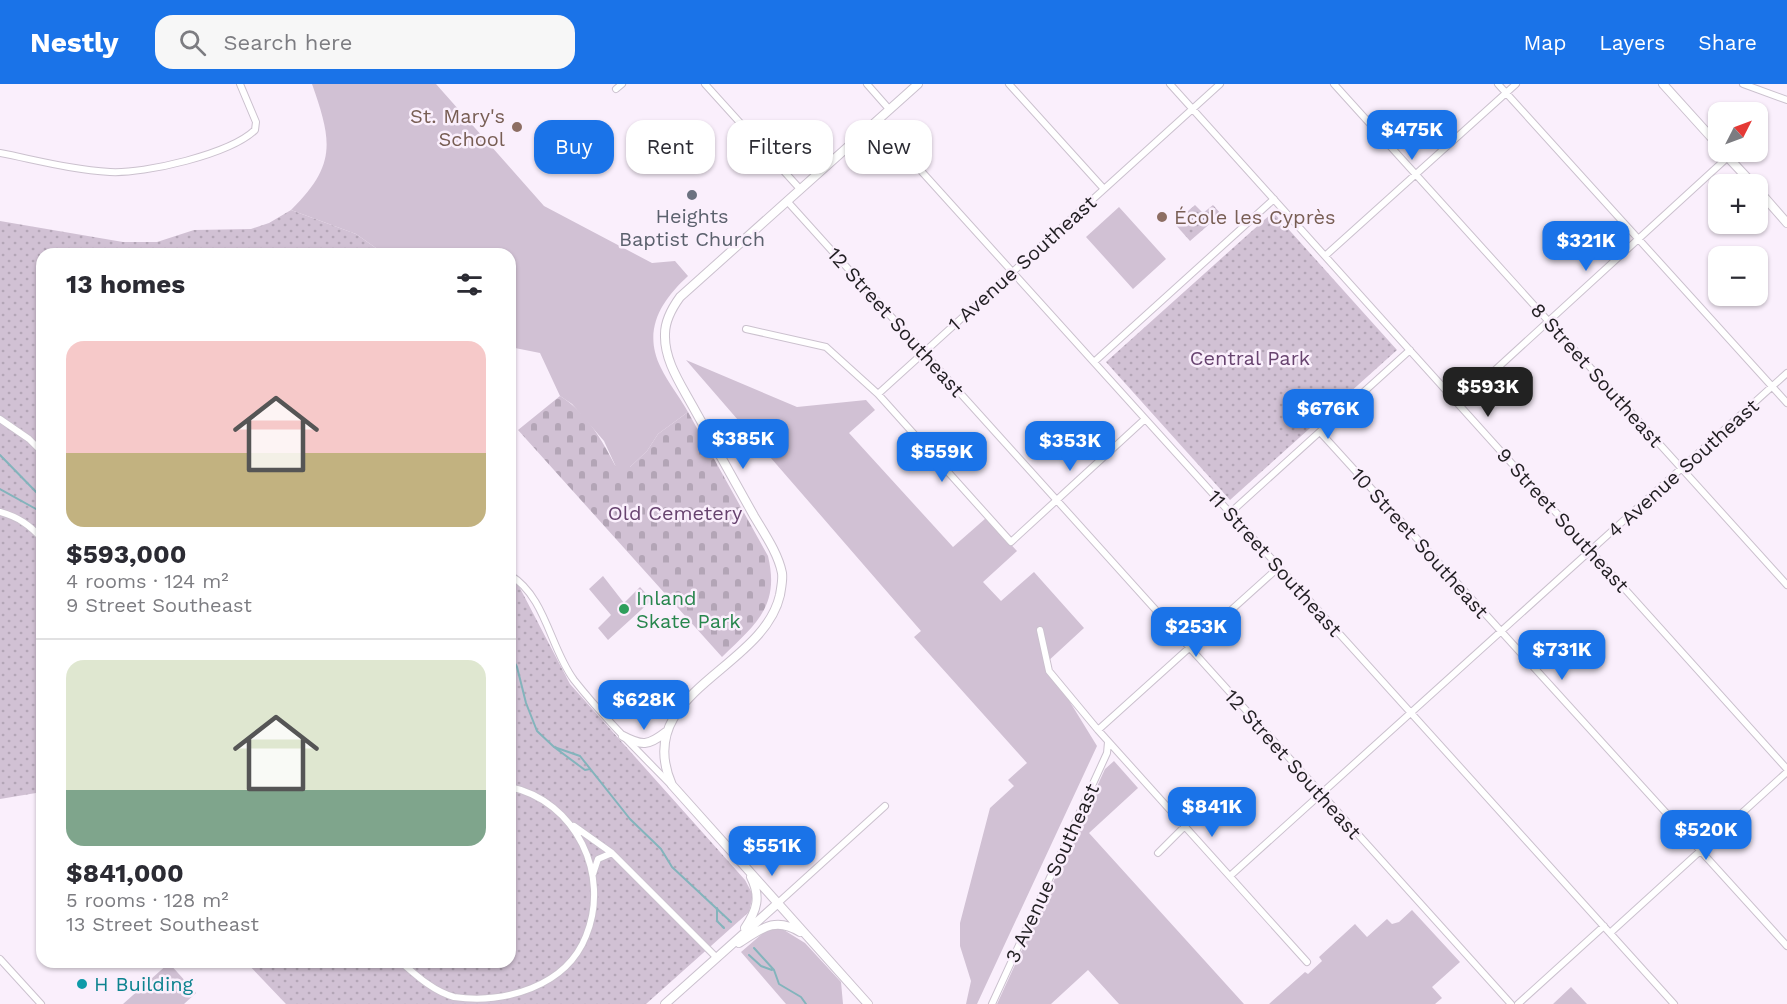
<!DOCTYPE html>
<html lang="en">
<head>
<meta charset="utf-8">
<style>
  :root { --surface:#fff; --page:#f7f7f7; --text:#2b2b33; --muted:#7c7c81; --line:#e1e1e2; --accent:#1a73e8 }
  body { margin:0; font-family:"Work Sans",sans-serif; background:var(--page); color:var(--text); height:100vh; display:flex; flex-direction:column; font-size:22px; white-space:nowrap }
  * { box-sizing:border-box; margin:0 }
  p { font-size:20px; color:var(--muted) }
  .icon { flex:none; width:33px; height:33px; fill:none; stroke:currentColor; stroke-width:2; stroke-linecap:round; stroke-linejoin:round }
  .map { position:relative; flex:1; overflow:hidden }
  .sheet { position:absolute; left:36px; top:164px; width:480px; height:720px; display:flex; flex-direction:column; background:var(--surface); border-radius:18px; box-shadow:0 2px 4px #0004 }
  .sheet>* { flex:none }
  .hud { position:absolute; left:534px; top:36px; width:570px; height:54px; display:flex; gap:12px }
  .needle { width:39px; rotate:48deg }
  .fabs { position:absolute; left:1708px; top:18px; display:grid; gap:12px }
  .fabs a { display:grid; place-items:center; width:60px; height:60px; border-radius:12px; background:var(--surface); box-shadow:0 2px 4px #0004; font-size:30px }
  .price { position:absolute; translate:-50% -51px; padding:0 14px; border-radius:12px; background:var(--accent); color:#fff; font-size:20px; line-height:39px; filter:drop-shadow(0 2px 3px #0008) }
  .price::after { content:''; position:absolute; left:50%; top:36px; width:18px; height:14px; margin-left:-9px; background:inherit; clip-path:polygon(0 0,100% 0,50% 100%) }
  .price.on { background:#222; color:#fff }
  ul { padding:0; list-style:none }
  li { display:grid; align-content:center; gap:12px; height:318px; padding:0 30px }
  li+li { border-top:2px solid var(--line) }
  li span { display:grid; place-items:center; height:186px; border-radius:18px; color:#555 }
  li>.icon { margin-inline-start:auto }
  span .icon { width:108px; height:108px; fill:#fffc; stroke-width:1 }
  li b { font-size:26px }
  h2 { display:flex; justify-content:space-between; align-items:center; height:72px; padding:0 30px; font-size:26px }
  .pill { padding:0 21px; border-radius:18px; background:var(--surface); box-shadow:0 2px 4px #0004; font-size:21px; line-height:54px }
  .pill.on { background:var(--accent); color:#fff }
  header { display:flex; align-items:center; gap:36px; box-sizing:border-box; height:84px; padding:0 30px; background:var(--accent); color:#fff }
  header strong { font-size:28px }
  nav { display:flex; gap:33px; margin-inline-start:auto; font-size:21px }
  .search { width:420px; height:54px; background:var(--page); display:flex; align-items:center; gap:15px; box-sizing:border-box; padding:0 21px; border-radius:18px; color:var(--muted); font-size:22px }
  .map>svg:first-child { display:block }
</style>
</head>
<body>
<header>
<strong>Nestly</strong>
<div class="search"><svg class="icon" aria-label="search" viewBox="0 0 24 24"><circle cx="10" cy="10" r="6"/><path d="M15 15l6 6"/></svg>Search here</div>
<nav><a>Map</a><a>Layers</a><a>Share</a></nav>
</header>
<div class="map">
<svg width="1787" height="920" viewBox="0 0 1787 920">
  <defs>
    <pattern id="cemetery-stones" width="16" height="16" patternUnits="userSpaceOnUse" patternTransform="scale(1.5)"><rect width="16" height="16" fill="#d1c1d4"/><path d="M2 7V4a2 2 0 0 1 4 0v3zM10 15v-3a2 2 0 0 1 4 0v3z" fill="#b3a5b6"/></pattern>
    <pattern id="park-dots" width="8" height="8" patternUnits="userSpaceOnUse" patternTransform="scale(1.5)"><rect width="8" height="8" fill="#d1c1d4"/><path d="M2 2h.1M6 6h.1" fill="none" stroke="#b3a5b6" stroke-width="1.8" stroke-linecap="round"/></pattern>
  </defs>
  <rect width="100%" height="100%" fill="#faeffc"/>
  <path fill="#d1c1d4" d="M312 0H436L544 122 652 179 675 177 688 192C661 217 642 246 661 284 668 299 680 313 688 328L658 350 647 367 630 383H616L604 357 572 320 560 312 540 269 515 264 510 252V170L383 169 356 150 291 126C337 81 332 57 312 0Z
    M1119 123 1166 175 1133 205 1086 153Z
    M686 276 797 323 866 316 875 326 849 349 953 463 986 434 1017 467 983 498 1001 517 1034 488 1084 544 1046 579 1097 662 977 920H966L971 897 960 862V839L990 724 1014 702 1008 696 1027 679 914 553 921 547Z
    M603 492 624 519 640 503 652 516 608 556 598 544 611 531 589 505Z
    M1114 677 1138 704 1089 749 1244 920H1119L1088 886 1051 920H997L1105 685Z
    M1412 826 1460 878 1432 903 1442 914 1435 920H1269L1305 888 1308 890 1322 877 1319 873 1355 840 1367 853 1387 835 1392 840 1399 838Z
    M779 843 805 859 841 898 843 920H786L741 868 769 844Z
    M169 879 196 909 184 920H123Z
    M1571 903 1587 920H1553Z"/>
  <path fill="url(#cemetery-stones)" d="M560 312C587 329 602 356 616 383H630L647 367 658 350 688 328 768 472C780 522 756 540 722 573L518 346Z"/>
  <path fill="url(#park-dots)" d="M1195 121 1203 129 1213 121 1221 130 1190 157 1174 139Z
    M291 126 356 150 383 169 42 170V708L0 715V137L123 158H157L194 146 251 145 269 139Z
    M1273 128 1397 266 1230 416 1106 278Z
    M510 485 570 600 745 796 753 811 749 828 646 920H286L246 878H510Z"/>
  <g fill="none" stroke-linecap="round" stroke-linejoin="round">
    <path stroke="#83b4bc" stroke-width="2" d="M0 371 42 414
      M0 405 36 425 42 422
      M510 570 517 583 526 619 537 647 554 663 580 672 630 735 661 765 672 783 731 838
      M554 663 585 686 590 685
      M717 824V837L724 844
      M754 864 774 886 779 900 801 913 806 920
      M749 871 761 882 772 886"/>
    <g stroke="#cbc1ce" stroke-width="8">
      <path id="minor" d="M705 0 800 105
        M867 0 889 25
        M1009 0 1104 105
        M1170 0 1787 685
        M1334 0 1787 501
        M1498 0 1787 319
        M1743 0 1787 16
        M616 5 622 0
        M876 37 1674 920
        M0 69C36 76 73 86 110 88 145 90 230 70 255 46L256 38 240 0
        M787 117 1511 920
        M1325 172 1516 0
        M746 245 826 263 878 310 1011 458 1145 335
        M1094 278 1274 115
        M878 310 1220 0
        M1458 320 1728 73
        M0 335 29 355 42 368
        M1320 348 1787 862
        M0 428C18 433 30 441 42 455
        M1230 429 1410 266
        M510 491C546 513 550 564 574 596 604 634 638 667 671 701
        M1040 546 1049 587 1098 646 1307 878
        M1098 646 1279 483
        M574 742 612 769 717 874
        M1158 769 1185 742
        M593 790 598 775 612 769
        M1230 792 1787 289
        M778 819 885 722
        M1610 849 1787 688
        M0 875 41 920
        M401 878C417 892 433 907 454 913 504 920 566 903 586 852 611 791 576 717 510 703
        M992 920 1107 669 1108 658
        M1518 920 1604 842"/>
    </g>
    <g stroke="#cbc1ce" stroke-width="10">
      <path id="tertiary" d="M1663 0 1719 62
        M1723 68 1753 100
        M1758 106 1787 139
        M623 652C642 662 648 662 666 648
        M745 844C757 826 761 813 751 793
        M739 859C761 845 775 832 800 848
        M665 920 778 819
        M868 920 672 701C631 608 763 586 780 511 781 504 783 496 782 489 778 469 764 449 754 432 733 395 713 358 692 321 680 299 664 276 665 250 665 236 672 224 680 213L918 0"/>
    </g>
    <use href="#minor" stroke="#fff" stroke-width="6"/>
    <use href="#tertiary" stroke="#fff" stroke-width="8"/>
  </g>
  <g fill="#8d6e63" stroke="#faeffc" stroke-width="2">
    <circle cx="517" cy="43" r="6"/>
    <circle cx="1162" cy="133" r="6"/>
  </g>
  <circle fill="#6b7280" stroke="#faeffc" stroke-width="2" cx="692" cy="111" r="6"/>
  <circle fill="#2e9e5b" stroke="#faeffc" stroke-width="2" cx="624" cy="525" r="6"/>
  <circle fill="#0f9aa8" stroke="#faeffc" stroke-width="2" cx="82" cy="900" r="6"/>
  <g text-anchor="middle" stroke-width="5" stroke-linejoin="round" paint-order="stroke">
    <g font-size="20" fill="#785e54" stroke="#faeffc" text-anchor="end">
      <text x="505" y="39">St. Mary's<tspan x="505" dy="23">School</tspan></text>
      <text x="1174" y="140" text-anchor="start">École les Cyprès</text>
    </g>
    <g font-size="20" fill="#5b616d" stroke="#faeffc">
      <text x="692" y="139">Heights<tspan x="692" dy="23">Baptist Church</tspan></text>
    </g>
    <g font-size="20" fill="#211e22" stroke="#faeffc">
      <text transform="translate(1022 179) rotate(-42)" y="7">1 Avenue Southeast</text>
      <text transform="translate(896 238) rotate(48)" y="7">12 Street Southeast</text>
      <text transform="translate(1597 291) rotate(48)" y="7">8 Street Southeast</text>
      <text transform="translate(1683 384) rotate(-42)" y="7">4 Avenue Southeast</text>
      <text transform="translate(1563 436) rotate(48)" y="7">9 Street Southeast</text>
      <text transform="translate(1420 459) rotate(48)" y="7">10 Street Southeast</text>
      <text transform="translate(1275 479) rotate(48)" y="7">11 Street Southeast</text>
      <text transform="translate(1293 680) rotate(48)" y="7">12 Street Southeast</text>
      <text transform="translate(1052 789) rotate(-65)" y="7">3 Avenue Southeast</text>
    </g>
    <g font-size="20" fill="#67436f" stroke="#faeffc">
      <text x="1250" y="281">Central Park</text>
      <text x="675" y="436">Old Cemetery</text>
    </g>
    <g font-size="20" fill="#27864d" stroke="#faeffc" text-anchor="start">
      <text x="636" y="521">Inland<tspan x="636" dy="23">Skate Park</tspan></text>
    </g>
    <g font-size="20" fill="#0d838f" stroke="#faeffc" text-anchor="start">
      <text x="94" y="907">H Building</text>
    </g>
  </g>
</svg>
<div class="fabs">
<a><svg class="needle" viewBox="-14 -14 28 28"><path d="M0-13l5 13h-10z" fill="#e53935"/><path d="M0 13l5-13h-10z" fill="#7c7c81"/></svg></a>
<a>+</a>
<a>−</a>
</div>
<b class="price" style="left:1412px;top:77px">$475K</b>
<b class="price" style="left:1586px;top:188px">$321K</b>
<b class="price on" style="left:1488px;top:334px">$593K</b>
<b class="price" style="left:1328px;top:356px">$676K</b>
<b class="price" style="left:743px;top:386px">$385K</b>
<b class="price" style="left:1070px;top:388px">$353K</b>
<b class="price" style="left:942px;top:399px">$559K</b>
<b class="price" style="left:1196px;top:574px">$253K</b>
<b class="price" style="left:1562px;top:597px">$731K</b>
<b class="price" style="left:644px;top:647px">$628K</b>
<b class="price" style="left:1212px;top:754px">$841K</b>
<b class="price" style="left:1706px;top:777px">$520K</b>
<b class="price" style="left:772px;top:793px">$551K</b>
<div class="hud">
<a class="pill on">Buy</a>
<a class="pill">Rent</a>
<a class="pill">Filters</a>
<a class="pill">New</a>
</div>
<section class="sheet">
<h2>13 homes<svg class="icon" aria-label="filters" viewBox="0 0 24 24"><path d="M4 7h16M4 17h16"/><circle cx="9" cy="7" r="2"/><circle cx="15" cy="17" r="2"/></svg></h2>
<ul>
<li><span style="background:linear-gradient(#f6c9c9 60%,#c2b280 0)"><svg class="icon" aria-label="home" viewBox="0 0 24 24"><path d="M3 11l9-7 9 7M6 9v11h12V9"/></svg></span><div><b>$593,000</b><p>4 rooms · 124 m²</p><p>9 Street Southeast</p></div></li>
<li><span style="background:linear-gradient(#dfe7d0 70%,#7fa58c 0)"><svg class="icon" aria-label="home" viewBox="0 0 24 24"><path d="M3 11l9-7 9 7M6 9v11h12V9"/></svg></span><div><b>$841,000</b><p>5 rooms · 128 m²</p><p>13 Street Southeast</p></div></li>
</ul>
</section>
</div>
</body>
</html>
